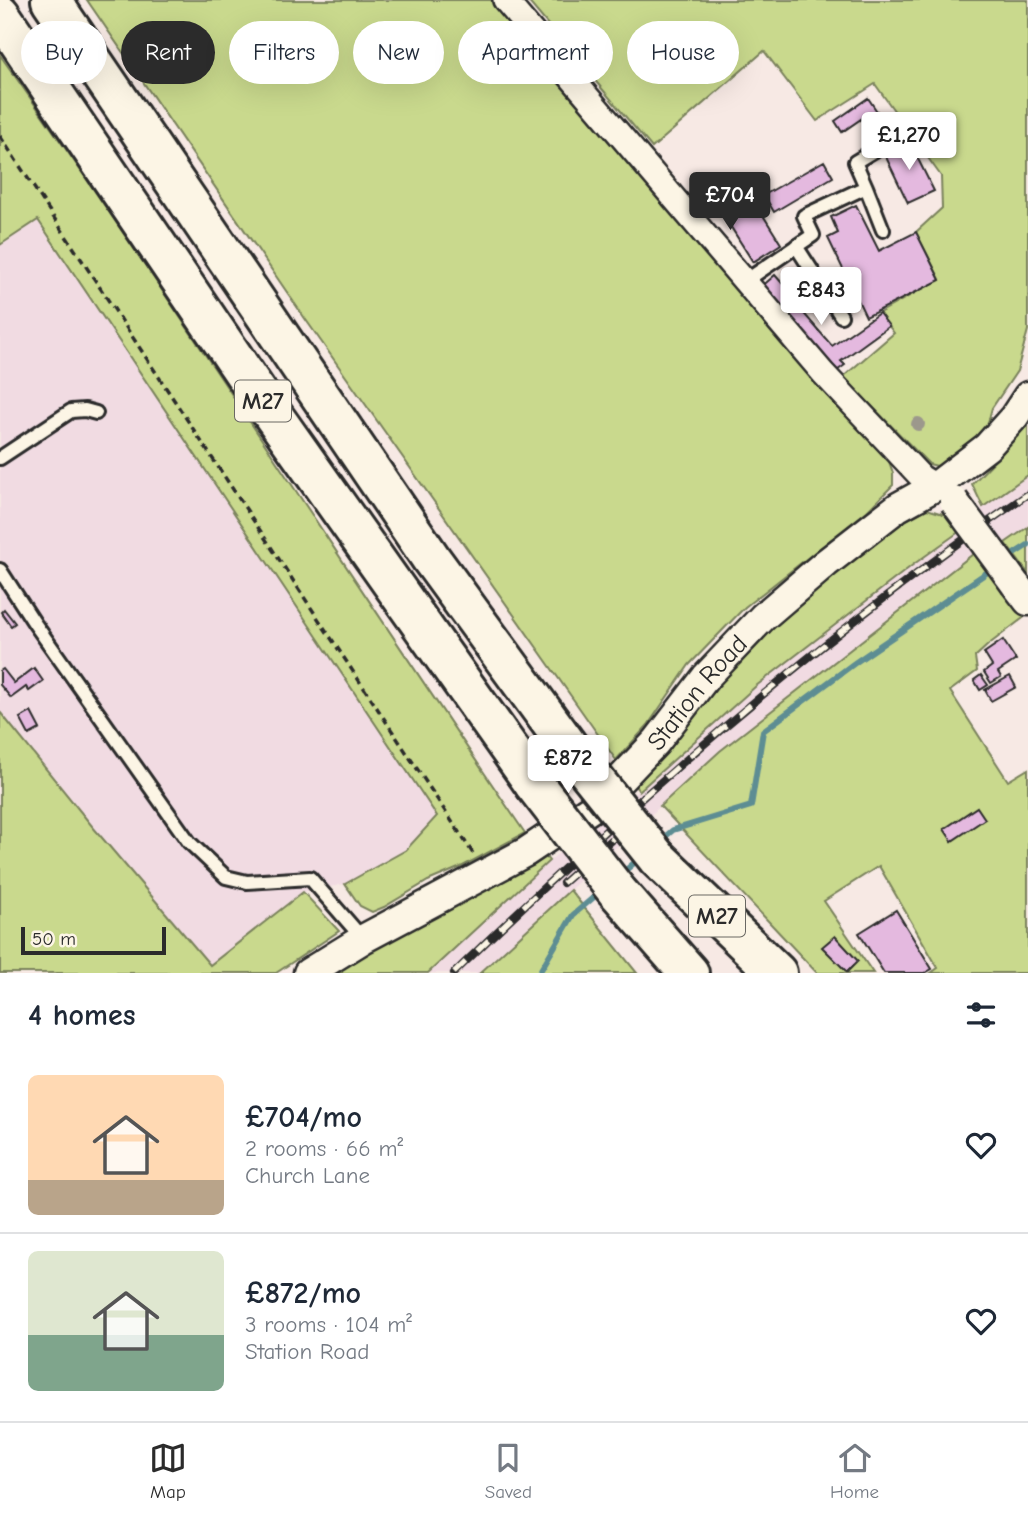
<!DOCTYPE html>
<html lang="en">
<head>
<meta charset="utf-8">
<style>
  :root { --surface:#fff; --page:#f6f6f7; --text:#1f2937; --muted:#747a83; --line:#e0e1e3; --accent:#2b2b2b }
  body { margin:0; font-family:"Comic Neue",sans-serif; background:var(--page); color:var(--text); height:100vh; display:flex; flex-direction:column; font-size:26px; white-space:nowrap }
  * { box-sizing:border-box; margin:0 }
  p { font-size:23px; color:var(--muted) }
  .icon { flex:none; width:38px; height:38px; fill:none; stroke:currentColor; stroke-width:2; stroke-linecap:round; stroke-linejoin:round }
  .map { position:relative; height:973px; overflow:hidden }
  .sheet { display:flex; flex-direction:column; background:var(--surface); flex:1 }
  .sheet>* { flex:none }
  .guide { position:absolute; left:21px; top:21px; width:987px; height:63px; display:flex; gap:14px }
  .scale { position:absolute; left:21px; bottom:18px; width:145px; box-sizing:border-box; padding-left:7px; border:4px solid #2b2b2b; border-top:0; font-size:19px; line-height:24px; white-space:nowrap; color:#2b2b2b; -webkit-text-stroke:5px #fcf5e5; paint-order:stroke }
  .price { position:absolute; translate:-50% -60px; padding:0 16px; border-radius:7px; background:#fff; color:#222; font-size:23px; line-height:46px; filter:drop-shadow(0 2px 4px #0008) }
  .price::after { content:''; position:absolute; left:50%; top:42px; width:21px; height:16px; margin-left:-10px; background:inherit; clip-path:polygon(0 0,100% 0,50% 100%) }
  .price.selected { background:var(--accent); color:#fff }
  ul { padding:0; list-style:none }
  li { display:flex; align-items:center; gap:21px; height:175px; padding:0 28px }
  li+li { border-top:2px solid var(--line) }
  li span { display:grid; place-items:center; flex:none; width:196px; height:140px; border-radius:10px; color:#555 }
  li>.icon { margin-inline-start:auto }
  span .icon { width:84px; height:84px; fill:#fffc; stroke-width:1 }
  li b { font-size:30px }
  h2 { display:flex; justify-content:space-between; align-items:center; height:84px; padding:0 28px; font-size:30px }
  .tag { padding:0 24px; border-radius:32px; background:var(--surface); box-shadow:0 7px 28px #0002; font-size:24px; line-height:63px }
  .tag.selected { background:var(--accent); color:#fff }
  .dock { display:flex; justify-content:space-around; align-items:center; height:98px; border-top:2px solid var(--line); background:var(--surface); font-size:19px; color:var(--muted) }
  .dock a { display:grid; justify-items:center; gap:4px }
  .dock .selected { color:var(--accent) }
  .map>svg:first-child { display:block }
</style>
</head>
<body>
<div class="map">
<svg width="1028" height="973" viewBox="0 0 1028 973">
  <rect width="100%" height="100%" fill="#f7e9e4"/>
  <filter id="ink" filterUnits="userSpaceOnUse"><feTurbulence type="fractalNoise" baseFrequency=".0143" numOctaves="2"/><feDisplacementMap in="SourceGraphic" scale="14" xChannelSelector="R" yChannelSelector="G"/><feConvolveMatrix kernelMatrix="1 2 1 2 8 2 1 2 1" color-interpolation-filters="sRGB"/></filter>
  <g filter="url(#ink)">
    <path fill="#f1dbe2" d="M37 220 437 816 406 850 345 884 303 892 210 966 92 826 0 712V245Z
      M1028 475V527L1005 543 977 551 720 751 480 973H428L549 861 653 779 756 686 914 564 963 529 983 507Z"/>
    <path fill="#c9d98d" stroke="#7a825c" stroke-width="2" d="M87 0H491L808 374 887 456 893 473V485L867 511 745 607 689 665 648 725 616 760 306 320Z
      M527 0H1028V330L1017 371 992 408 987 426 951 463 941 467 929 464 843 377 894 333 879 313 940 279 916 232 942 208 941 176 875 84 817 121 764 51 652 148Z
      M0 55C181 311 349 575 525 833L461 867 428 881 384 907 372 912 360 906 345 884 406 850 437 816 38 220 0 245Z
      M1028 418V475L983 507 972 484 1003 452Z
      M927 509 949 516 963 529 914 564 756 686 639 791 632 782 770 627 887 530Z
      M1028 527V573L1005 543Z
      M977 551 1027 615 988 645 975 657 977 671 950 691 1008 781 1028 769V973H931L938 968 879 866 824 901 873 973H817L660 806 720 751Z
      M0 712 92 826 210 965 303 892 339 931 276 973H0Z
      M541 851 549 861 428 973H329Z
      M570 890 637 973H480Z"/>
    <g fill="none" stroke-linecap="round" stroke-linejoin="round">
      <path stroke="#5d8d93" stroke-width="6" d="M1006 559 1028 545
        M660 841 673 830 751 806 763 731 856 662 995 567
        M620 875 641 857
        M539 973 573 915 601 891"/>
    </g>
    <path fill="#e4b9df" stroke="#2b2b2b" stroke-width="2" d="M868 98 893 135 881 143 864 117 842 132 835 121Z
      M909 141 934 191 908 203 884 153Z
      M824 161 833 177 774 212 764 195Z
      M749 193 781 244 753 262 717 205 736 194 737 200Z
      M856 205 879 251 916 232 940 280 866 317 828 238 838 233 831 217Z
      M775 275 803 307 800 309 832 346 879 313 889 326 841 361 845 365 834 373 760 288Z
      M4 609 15 623 11 626 1 612Z
      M1003 640 1016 660 998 672 1001 677 991 683 984 672 992 666 984 653Z
      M34 668 43 681 29 691 26 687 11 698 0 685V671L3 669 14 683Z
      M981 675 988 685 980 690 974 680Z
      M1010 676 1016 687 991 701 985 690Z
      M31 712 40 729 29 735 20 718Z
      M977 807 985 819 952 841 944 829Z
      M896 910 932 969 925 973H884L859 933Z
      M835 936 858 961 847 972 822 947Z"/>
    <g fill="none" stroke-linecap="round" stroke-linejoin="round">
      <g stroke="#2b2b2b" stroke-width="18">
        <path id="service" d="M866 187 855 162 875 150
          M796 246 841 316
          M744 282 813 235 804 216 866 187 883 230
          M0 458 71 411 85 410 96 413
          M0 570 35 624 189 842 226 877 247 882 310 878 363 939"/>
      </g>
      <g stroke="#2b2b2b" stroke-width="28">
        <path id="minor" d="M505 0 823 373 921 477 936 486"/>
      </g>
      <g stroke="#2b2b2b" stroke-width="33">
        <g id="tertiary">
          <path d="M1015 584 1028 601"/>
          <path id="s1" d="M308 973 363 939 526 852 596 805 656 742 706 677 763 617 826 563 898 507 936 486 987 447 1014 417 1028 396"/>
        </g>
      </g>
      <g stroke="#2b2b2b" stroke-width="44">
        <path id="motorway" d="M51 0 432 560 573 753
          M0 14 261 398 534 784
          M657 858 777 973
          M616 890 689 973"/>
      </g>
      <path stroke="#2b2b2b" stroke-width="3.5" stroke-dasharray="7 5" stroke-linecap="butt" d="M0 136 474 855"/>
      <use href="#service" stroke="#fcf5e5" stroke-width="12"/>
      <use href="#minor" stroke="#fcf5e5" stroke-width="23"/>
      <use href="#tertiary" stroke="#fcf5e5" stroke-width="28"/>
      <use href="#motorway" stroke="#fcf5e5" stroke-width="38"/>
      <g stroke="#2b2b2b" stroke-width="8">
        <path id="rail" d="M563 883 626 827
          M454 973C632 800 822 635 1028 494"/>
      </g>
      <use href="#rail" stroke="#fcf5e5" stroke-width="5" stroke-dasharray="16" stroke-linecap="butt"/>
      <g stroke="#2b2b2b" stroke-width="33" stroke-linecap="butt">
        <path id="tertiary-bridge" d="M954 501 1015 584"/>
      </g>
      <g stroke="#2b2b2b" stroke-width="44" stroke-linecap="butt">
        <path id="motorway-bridge" d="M573 753 657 858
          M534 784 616 890"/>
      </g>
      <use href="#tertiary-bridge" stroke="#fcf5e5" stroke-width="28"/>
      <use href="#motorway-bridge" stroke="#fcf5e5" stroke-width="38"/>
    </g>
    <circle fill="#9c988c" cx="918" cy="424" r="7"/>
  </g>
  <g text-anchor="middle" stroke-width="7" stroke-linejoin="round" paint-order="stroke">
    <g fill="#fcf5e5" stroke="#6a6863" stroke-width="2">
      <rect x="235" y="380.5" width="56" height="41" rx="5"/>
      <rect x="689" y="895.5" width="56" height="41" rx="5"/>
    </g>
    <g font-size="24" font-weight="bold" fill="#2b2b2b">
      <text x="263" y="409">M27</text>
      <text x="717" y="924">M27</text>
    </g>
    <g font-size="26" fill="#2b2b2b" stroke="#fcf5e5">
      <text dy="9" stroke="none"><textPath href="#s1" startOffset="485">Station Road</textPath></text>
    </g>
  </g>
</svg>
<div class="scale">50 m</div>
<b class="price" style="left:909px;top:172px">£1,270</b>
<b class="price selected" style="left:730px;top:232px">£704</b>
<b class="price" style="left:821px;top:327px">£843</b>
<b class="price" style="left:568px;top:795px">£872</b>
<div class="guide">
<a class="tag">Buy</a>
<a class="tag selected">Rent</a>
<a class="tag">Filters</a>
<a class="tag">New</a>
<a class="tag">Apartment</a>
<a class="tag">House</a>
</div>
</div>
<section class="sheet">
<h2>4 homes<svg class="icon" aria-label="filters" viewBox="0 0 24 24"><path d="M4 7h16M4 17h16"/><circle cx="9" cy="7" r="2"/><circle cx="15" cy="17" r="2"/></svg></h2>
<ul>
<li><span style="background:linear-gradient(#ffd9b3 75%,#b9a48a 0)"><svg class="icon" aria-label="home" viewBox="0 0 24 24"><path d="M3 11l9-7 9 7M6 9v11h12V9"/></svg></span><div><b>£704/mo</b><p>2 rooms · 66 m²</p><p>Church Lane</p></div><svg class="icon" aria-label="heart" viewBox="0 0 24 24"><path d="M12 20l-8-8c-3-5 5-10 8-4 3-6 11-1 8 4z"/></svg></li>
<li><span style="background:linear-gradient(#dfe7d0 60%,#7fa58c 0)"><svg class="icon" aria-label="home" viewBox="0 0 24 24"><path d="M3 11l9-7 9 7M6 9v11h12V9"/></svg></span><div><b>£872/mo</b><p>3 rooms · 104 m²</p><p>Station Road</p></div><svg class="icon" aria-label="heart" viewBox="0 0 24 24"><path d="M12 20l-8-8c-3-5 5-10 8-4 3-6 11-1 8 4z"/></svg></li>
</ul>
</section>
<nav class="dock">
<a class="selected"><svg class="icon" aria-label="map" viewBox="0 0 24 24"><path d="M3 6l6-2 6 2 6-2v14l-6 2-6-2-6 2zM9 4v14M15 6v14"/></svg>Map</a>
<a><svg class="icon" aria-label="saved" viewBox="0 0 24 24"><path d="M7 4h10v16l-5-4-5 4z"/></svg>Saved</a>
<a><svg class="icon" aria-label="home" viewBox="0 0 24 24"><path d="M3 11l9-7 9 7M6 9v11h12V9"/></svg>Home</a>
</nav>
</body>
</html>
